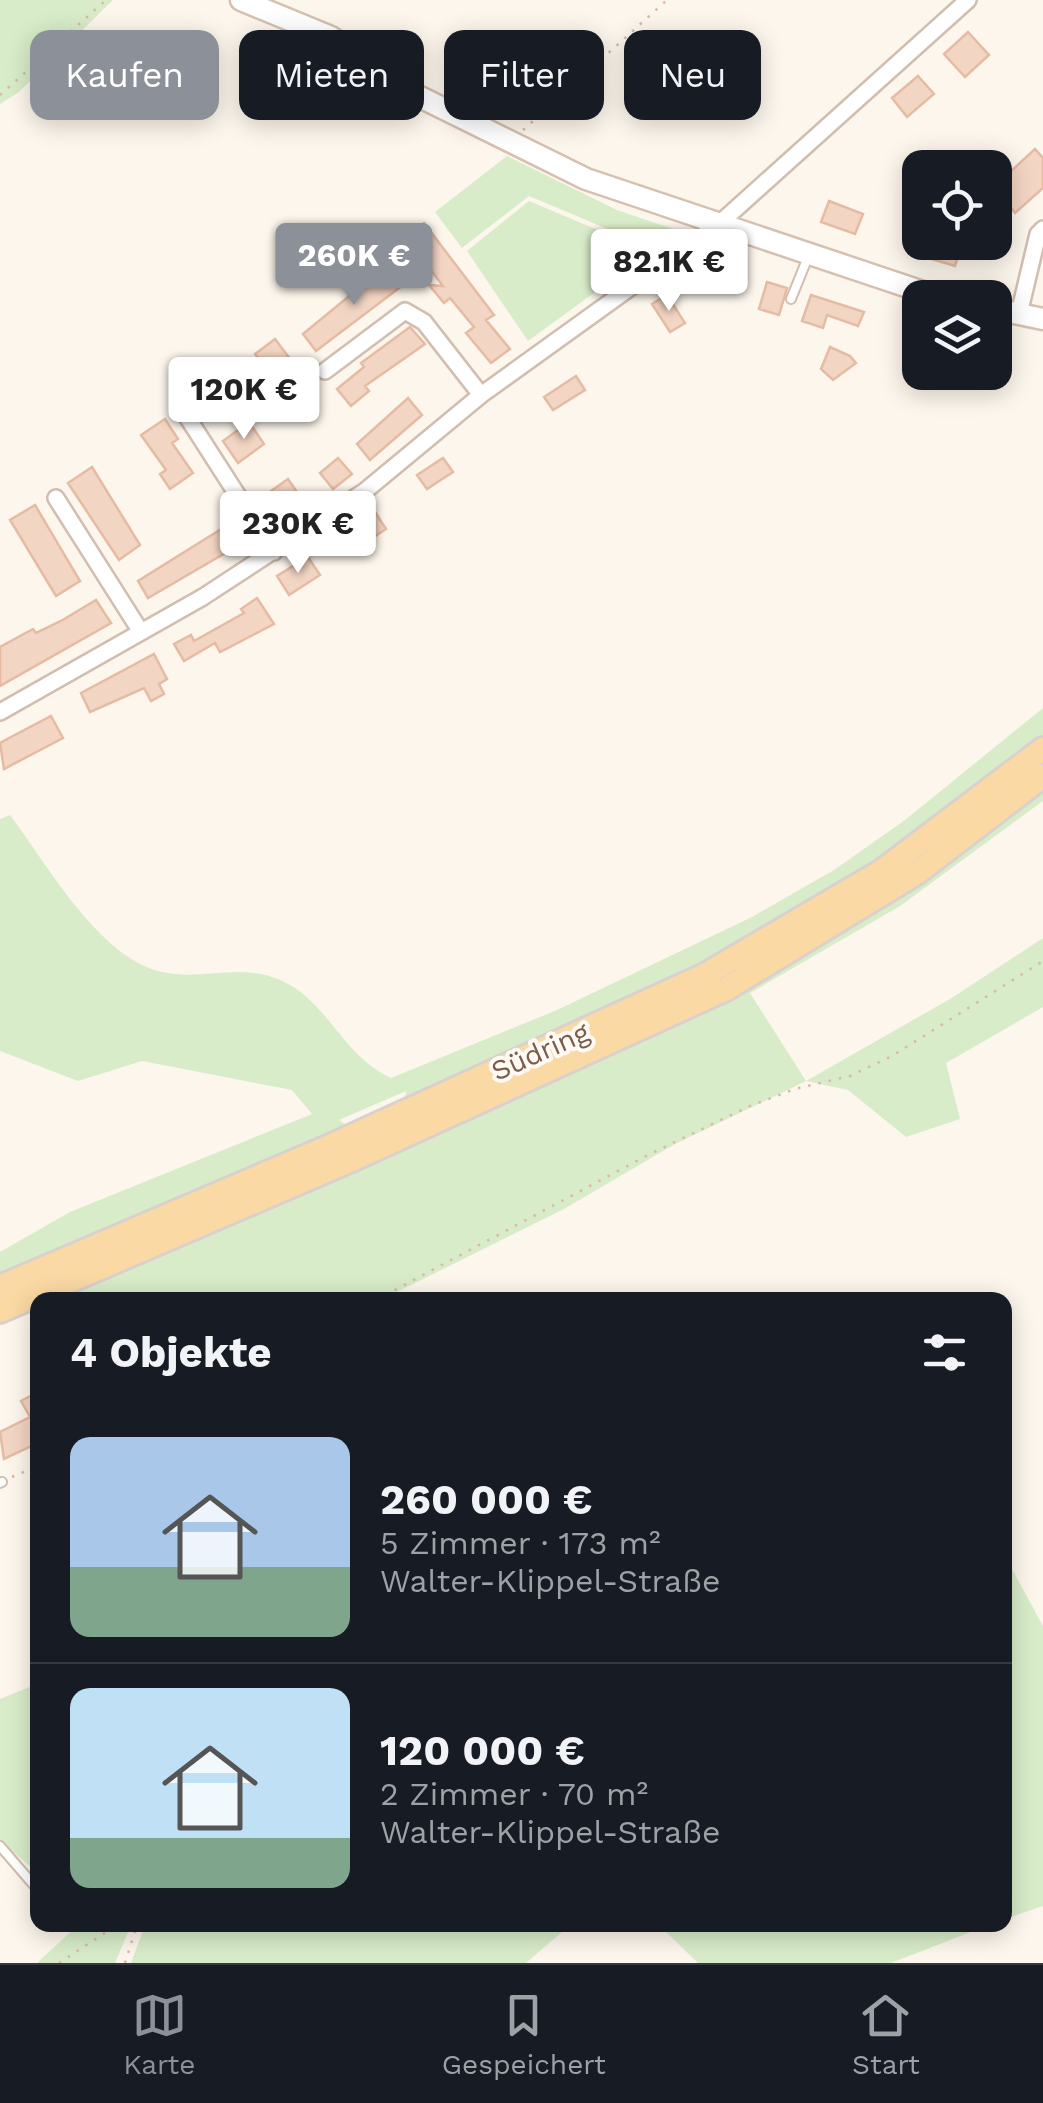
<!DOCTYPE html>
<html lang="de">
<head>
<meta charset="utf-8">
<style>
  :root { --surface:#171b24; --page:#242831; --text:#f1f3f6; --muted:#9ea1a6; --line:#363941; --accent:#8c9099 }
  body { margin:0; font-family:"Work Sans",sans-serif; background:var(--page); color:var(--text); height:100vh; display:flex; flex-direction:column; font-size:38px; white-space:nowrap }
  * { box-sizing:border-box; margin:0 }
  p { font-size:32px; color:var(--muted) }
  .icon { flex:none; width:55px; height:55px; fill:none; stroke:currentColor; stroke-width:2; stroke-linecap:round; stroke-linejoin:round }
  .map { position:relative; flex:1; overflow:hidden }
  .details { position:absolute; left:30px; top:1292px; width:982px; height:640px; display:flex; flex-direction:column; background:var(--surface); border-radius:20px; box-shadow:0 5px 25px #0003 }
  .details>* { flex:none }
  .hud { position:absolute; left:30px; top:30px; width:985px; height:90px; display:flex; gap:20px }
  .tools { position:absolute; left:902px; top:150px; display:grid; gap:20px }
  .tools a { display:grid; place-items:center; width:110px; height:110px; border-radius:20px; background:var(--surface); box-shadow:0 5px 25px #0003; font-size:50px }
  .price { position:absolute; translate:-50% -85px; padding:0 22px; border-radius:10px; background:#fff; color:#222; font-size:32px; line-height:65px; filter:drop-shadow(0 2px 5px #0008) }
  .price::after { content:''; position:absolute; left:50%; top:60px; width:30px; height:22px; margin-left:-15px; background:inherit; clip-path:polygon(0 0,100% 0,50% 100%) }
  .price.on { background:var(--accent); color:#fff }
  ul { padding:0; list-style:none }
  li { display:flex; align-items:center; gap:30px; height:250px; padding:0 40px }
  li+li { border-top:2px solid var(--line) }
  li span { display:grid; place-items:center; flex:none; width:280px; height:200px; border-radius:20px; color:#555 }
  li>.icon { margin-inline-start:auto }
  span .icon { width:120px; height:120px; fill:#fffc; stroke-width:1 }
  li b { font-size:42px }
  h2 { display:flex; justify-content:space-between; align-items:center; height:120px; padding:0 40px; font-size:42px }
  .chip { padding:0 35px; border-radius:20px; background:var(--surface); box-shadow:0 5px 25px #0003; font-size:35px; line-height:90px }
  .chip.on { background:var(--accent); color:#fff }
  .tab-bar { display:flex; justify-content:space-around; align-items:center; height:140px; border-top:2px solid var(--line); background:var(--surface); font-size:28px; color:var(--muted) }
  .tab-bar a { display:grid; justify-items:center; gap:5px }
  .tab-bar .on { color:var(--accent) }
  .map>svg:first-child { display:block }
</style>
</head>
<body>
<div class="map">
<svg width="1043" height="1963" viewBox="0 0 1043 1963">
  <rect width="100%" height="100%" fill="#fdf6ec"/>
  <path fill="#d8ecc9" d="M0 0H113L19 92 0 104Z
    M507 156 617 210 679 231 653 248 529 196 462 248 435 212Z
    M529 201 650 252 528 341 467 251Z
    M1043 708V737C956 806 867 873 770 930 655 998 527 1047 405 1099L406 1091 339 1120 346 1125 0 1276V1252L70 1212 312 1114 292 1090 142 1061 78 1081 0 1051V819L10 815C47 864 99 958 162 972 206 982 245 959 290 985 330 1008 345 1057 391 1078L557 1010 752 917 834 870 905 820Z
    M1043 788V801L900 906 750 993 806 1081 950 999 1043 938V1007L946 1063 960 1119 906 1137 848 1090 806 1081 675 1144 564 1209 381 1300H46L754 983 908 889Z
    M1005 1556 1043 1626V1906L1005 1919Z
    M37 1684V1872L0 1841V1699Z
    M78 1925H131L115 1963H37Z
    M145 1925H570L526 1963H131Z
    M659 1925H989L891 1963H698Z"/>
  <path fill="#f3d5c3" stroke="#e6bba3" stroke-width="2.5" d="M968 32 989 55 965 77 944 54Z
    M918 76 934 94 907 117 892 98Z
    M1035 149 1043 158V188L1015 213 995 186Z
    M829 201 863 214 855 234 821 222Z
    M424 223 494 315 486 320 510 349 491 363 466 333 474 327 450 298 444 303 429 285 443 286 405 237Z
    M933 242 961 247 955 266 928 258Z
    M387 265 403 285 316 351 303 334Z
    M767 282 787 288 779 315 759 309Z
    M667 295 685 323 670 332 652 304Z
    M811 295 864 312 858 326 827 315 823 328 802 321Z
    M410 327 425 344 365 386 369 391 351 406 337 389 364 367 361 363Z
    M275 339 291 360 283 367 292 379 282 388 255 354Z
    M830 347 850 356 856 363 833 380 821 369Z
    M576 376 585 390 553 410 544 397Z
    M227 377 239 397 220 409 207 389Z
    M278 384 297 408 282 419 264 394Z
    M408 398 422 415 370 460 357 444Z
    M165 419 178 439 172 443 193 473 170 489 160 474 166 470 141 435Z
    M249 422 264 444 238 463 223 441Z
    M338 458 352 474 333 489 320 473Z
    M443 458 453 472 427 489 417 475Z
    M92 467 140 545 119 560 68 483Z
    M288 479 303 501 279 518 264 496Z
    M35 505 80 581 56 596 10 520Z
    M375 512 386 529 353 551 342 534Z
    M231 523 244 542 148 598 138 581Z
    M308 557 320 575 289 595 277 576Z
    M257 598 274 624 220 652 215 643 184 661 174 644 191 635 194 641 244 613 241 609Z
    M96 600 111 623 0 686V647L33 629 36 633 61 621Z
    M154 654 167 679 159 684 164 694 151 701 144 688 90 712 81 693Z
    M51 716 63 738 4 769 0 743Z
    M38 1392V1443L4 1459 0 1432 30 1417 21 1401Z"/>
  <g fill="none" stroke-linecap="round" stroke-linejoin="round">
    <g stroke="#d1beb0" stroke-width="12">
      <path id="service" d="M791 299 808 257
        M0 1483 2 1482
        M0 1846 38 1890"/>
    </g>
    <g stroke="#d1beb0" stroke-width="20">
      <path id="minor" d="M1019 314 1038 234 1043 229
        M325 371 405 311 424 322 481 395
        M184 412 274 552
        M56 498 141 632
        M0 712 203 597 365 491 481 395 720 223 968 0"/>
    </g>
    <g stroke="#d6c0b0" stroke-width="25">
      <path id="secondary" d="M241 0 331 37 416 95 586 179 941 298
        M995 309 1043 319"/>
    </g>
    <g stroke="#dad1cd" stroke-width="28">
      <path id="primary" d="M0 1287 330 1146 705 975 882 871 1043 749
        M0 1311 347 1162 726 989 918 872 1043 776"/>
    </g>
    <path stroke="#d9b8a5" stroke-width="2.5" stroke-dasharray="2.5 8" stroke-linecap="butt" d="M0 95 106 0
      M523 130 667 0
      M376 1300 648 1155 750 1106 795 1089 850 1076 892 1056 1043 961
      M12 1477 38 1466
      M59 1963 117 1925
      M125 1963 137 1925"/>
    <use href="#service" stroke="#fff" stroke-width="8"/>
    <use href="#minor" stroke="#fff" stroke-width="15"/>
    <use href="#secondary" stroke="#fff" stroke-width="20"/>
    <use href="#primary" stroke="#fbd9a5" stroke-width="22"/>
  </g>
  <g text-anchor="middle" stroke-width="8" stroke-linejoin="round" paint-order="stroke">
    <g font-size="28" fill="#7a5c4d" stroke="#fffaf3">
      <text transform="translate(540 1051) rotate(-24)" y="10">Südring</text>
    </g>
  </g>
</svg>
<div class="tools">
<a><svg class="icon" aria-label="locate" viewBox="0 0 24 24"><circle cx="12" cy="12" r="6"/><path d="M12 2v4M12 18v4M2 12h4M18 12h4"/></svg></a>
<a><svg class="icon" aria-label="layers" viewBox="0 0 24 24"><path d="M12 4l9 5-9 5-9-5zM3 14l9 5 9-5"/></svg></a>
</div>
<b class="price on" style="left:354px;top:308px">260K €</b>
<b class="price" style="left:669px;top:314px">82.1K €</b>
<b class="price" style="left:244px;top:442px">120K €</b>
<b class="price" style="left:298px;top:576px">230K €</b>
<div class="hud">
<a class="chip on">Kaufen</a>
<a class="chip">Mieten</a>
<a class="chip">Filter</a>
<a class="chip">Neu</a>
</div>
<section class="details">
<h2>4 Objekte<svg class="icon" aria-label="filters" viewBox="0 0 24 24"><path d="M4 7h16M4 17h16"/><circle cx="9" cy="7" r="2"/><circle cx="15" cy="17" r="2"/></svg></h2>
<ul>
<li><span style="background:linear-gradient(#a9c7e8 65%,#7fa58c 0)"><svg class="icon" aria-label="home" viewBox="0 0 24 24"><path d="M3 11l9-7 9 7M6 9v11h12V9"/></svg></span><div><b>260 000 €</b><p>5 Zimmer · 173 m²</p><p>Walter-Klippel-Straße</p></div></li>
<li><span style="background:linear-gradient(#bfe0f5 75%,#7fa58c 0)"><svg class="icon" aria-label="home" viewBox="0 0 24 24"><path d="M3 11l9-7 9 7M6 9v11h12V9"/></svg></span><div><b>120 000 €</b><p>2 Zimmer · 70 m²</p><p>Walter-Klippel-Straße</p></div></li>
</ul>
</section>
</div>
<nav class="tab-bar">
<a class="on"><svg class="icon" aria-label="map" viewBox="0 0 24 24"><path d="M3 6l6-2 6 2 6-2v14l-6 2-6-2-6 2zM9 4v14M15 6v14"/></svg>Karte</a>
<a><svg class="icon" aria-label="saved" viewBox="0 0 24 24"><path d="M7 4h10v16l-5-4-5 4z"/></svg>Gespeichert</a>
<a><svg class="icon" aria-label="home" viewBox="0 0 24 24"><path d="M3 11l9-7 9 7M6 9v11h12V9"/></svg>Start</a>
</nav>
</body>
</html>
